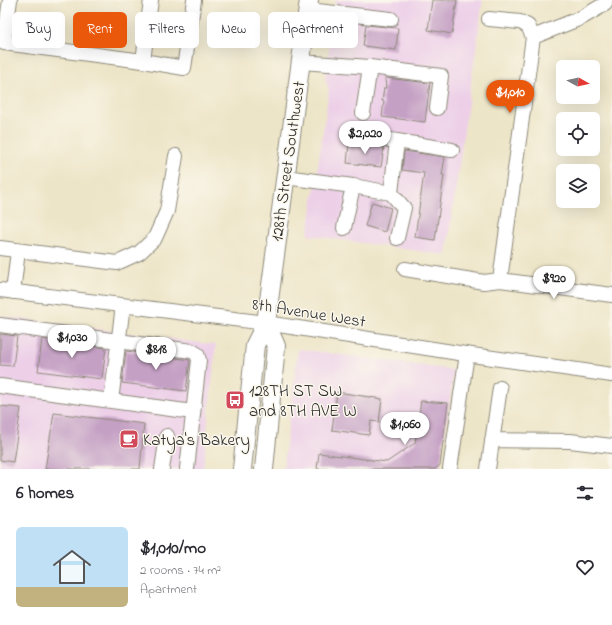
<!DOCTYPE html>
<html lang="en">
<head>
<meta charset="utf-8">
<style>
  :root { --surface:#fff; --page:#f2f2f3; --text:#2b2b33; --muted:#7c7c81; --accent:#ea580c }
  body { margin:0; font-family:"Indie Flower",sans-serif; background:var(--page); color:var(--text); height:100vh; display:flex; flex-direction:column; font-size:15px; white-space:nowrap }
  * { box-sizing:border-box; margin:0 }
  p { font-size:13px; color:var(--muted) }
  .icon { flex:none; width:22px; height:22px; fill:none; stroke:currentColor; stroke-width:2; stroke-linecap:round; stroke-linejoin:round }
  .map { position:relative; height:469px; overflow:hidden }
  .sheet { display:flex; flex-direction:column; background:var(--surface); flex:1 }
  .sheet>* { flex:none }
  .hud { position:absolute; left:12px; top:12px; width:400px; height:36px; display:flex; gap:8px }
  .needle { width:26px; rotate:98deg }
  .fabs { position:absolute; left:556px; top:60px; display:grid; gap:8px }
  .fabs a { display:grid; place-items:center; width:44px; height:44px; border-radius:6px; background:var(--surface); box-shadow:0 4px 16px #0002; font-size:20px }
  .price { position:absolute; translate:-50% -34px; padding:0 9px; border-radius:14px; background:#fff; color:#222; font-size:13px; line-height:26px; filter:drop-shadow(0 1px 2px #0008) }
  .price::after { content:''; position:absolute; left:50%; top:24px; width:12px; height:9px; margin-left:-6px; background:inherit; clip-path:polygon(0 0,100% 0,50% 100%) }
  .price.active { background:var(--accent); color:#fff }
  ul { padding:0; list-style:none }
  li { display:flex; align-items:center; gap:12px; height:100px; padding:0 16px }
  li span { display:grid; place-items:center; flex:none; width:112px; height:80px; border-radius:6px; color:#555 }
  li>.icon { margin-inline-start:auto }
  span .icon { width:48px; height:48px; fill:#fffc; stroke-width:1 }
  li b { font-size:17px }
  h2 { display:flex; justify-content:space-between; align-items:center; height:48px; padding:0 16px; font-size:17px }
  .tag { padding:0 14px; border-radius:6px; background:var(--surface); box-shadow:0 4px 16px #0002; font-size:14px; line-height:36px }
  .tag.active { background:var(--accent); color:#fff }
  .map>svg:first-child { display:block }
</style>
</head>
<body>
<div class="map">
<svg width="612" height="469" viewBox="0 0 612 469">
  <rect width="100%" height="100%" fill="#fbf7ec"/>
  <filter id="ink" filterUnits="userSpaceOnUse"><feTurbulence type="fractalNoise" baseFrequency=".025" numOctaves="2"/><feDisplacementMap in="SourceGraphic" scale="8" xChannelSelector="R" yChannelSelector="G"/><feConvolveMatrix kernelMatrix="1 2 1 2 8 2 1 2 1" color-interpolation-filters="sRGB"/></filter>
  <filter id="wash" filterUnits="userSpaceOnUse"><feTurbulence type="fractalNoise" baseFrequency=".012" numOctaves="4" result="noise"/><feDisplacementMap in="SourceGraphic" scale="16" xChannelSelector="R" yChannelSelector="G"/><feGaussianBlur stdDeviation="0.9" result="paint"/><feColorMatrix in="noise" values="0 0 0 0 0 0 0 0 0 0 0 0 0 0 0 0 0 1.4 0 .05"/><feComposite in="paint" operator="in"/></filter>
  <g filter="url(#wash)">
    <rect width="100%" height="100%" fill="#ede5c7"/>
    <path fill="#edd0e8" d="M336 0H483L446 255 308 235 329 90 325 78Z
      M0 316 216 345 203 469H0Z
      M298 349 454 370 440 469H283Z"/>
    <g id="blocks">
      <path fill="#c5a0c5" d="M432 0H457L452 34 428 30Z
        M366 25 398 28 396 50 363 46Z
        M385 78 430 83 425 122 382 117 384 101H382L384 88H386Z
        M349 143 384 148 381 167 347 163Z
        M404 151 445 157 442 175H444L435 240 415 237 424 173 402 170Z
        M372 202 391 208 385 232 365 226Z
        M0 334 17 336 13 366 0 365Z
        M42 339 106 348 102 379 38 371Z
        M126 351 190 360 186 391 122 383Z
        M337 392 382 399 379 422 371 421 369 435 332 430Z
        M421 401 448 403 440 465 435 469H317L319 453 387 462 415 443Z
        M0 406 21 408 13 462 0 460Z
        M54 413 144 424 140 469H45Z"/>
    </g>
  </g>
  <g filter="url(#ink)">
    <use href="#blocks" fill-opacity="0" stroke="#8c8879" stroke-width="1"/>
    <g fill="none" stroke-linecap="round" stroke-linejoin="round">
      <g stroke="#8c8879" stroke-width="16">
        <path id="minor" d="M10 0 4 43 143 61 184 68 194 0
          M308 10 391 19
          M489 19 520 22 528 26 533 37
          M143 61 151 0
          M301 62 370 67 441 76 437 108
          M363 113 370 67
          M355 135 397 141
          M285 177 353 186 391 193 397 141 452 150
          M391 193 404 208 397 238
          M344 228 353 186
          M0 248 117 263 139 253 155 238 167 211 176 156
          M405 269 484 282 500 280 612 295
          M500 280 533 37 581 18 605 4 606 0
          M0 290 266 323 465 354 612 375
          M13 292 18 251
          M0 325 192 351 197 354 199 360 187 469
          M0 386 193 412
          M111 401 123 305
          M492 440 570 441 612 446
          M162 469 167 436
          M450 469 467 354
          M488 469 500 388"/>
      </g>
      <g stroke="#8c8879" stroke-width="20">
        <path id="major" d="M242 469 255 345 266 323 309 0
          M264 469 276 346 266 323"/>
      </g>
      <use href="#minor" stroke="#fff" stroke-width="14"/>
      <use href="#major" stroke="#fff" stroke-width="18"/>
    </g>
  </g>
  <defs>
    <g id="bus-square" transform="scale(1)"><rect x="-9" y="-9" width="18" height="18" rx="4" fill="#d1495b" stroke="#fbf7ec"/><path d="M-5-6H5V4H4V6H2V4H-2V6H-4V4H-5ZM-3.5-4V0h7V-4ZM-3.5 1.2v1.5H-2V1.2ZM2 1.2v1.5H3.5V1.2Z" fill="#fff"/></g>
    <g id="cafe-square" transform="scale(1)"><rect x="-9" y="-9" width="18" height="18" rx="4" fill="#d1495b" stroke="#fbf7ec"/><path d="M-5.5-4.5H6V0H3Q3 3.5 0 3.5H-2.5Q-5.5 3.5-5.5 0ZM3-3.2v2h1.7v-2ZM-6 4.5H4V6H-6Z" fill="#fff"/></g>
  </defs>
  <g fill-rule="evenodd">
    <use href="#bus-square" x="235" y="400"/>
    <use href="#cafe-square" x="129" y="439"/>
  </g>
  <g text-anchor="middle" stroke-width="3" stroke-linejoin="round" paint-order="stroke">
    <g font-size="17" fill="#2b2b2b" stroke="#fbf7ec">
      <text transform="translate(287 161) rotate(-82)" y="6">128th Street Southwest</text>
      <text transform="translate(309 312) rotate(9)" y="6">8th Avenue West</text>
    </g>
    <g font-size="17" fill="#2b2b2b" stroke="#fbf7ec" text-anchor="start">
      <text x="249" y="396">128TH ST SW<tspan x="249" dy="20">and 8TH AVE W</tspan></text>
      <text x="143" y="445">Katya's Bakery</text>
    </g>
  </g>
</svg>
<div class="fabs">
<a><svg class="needle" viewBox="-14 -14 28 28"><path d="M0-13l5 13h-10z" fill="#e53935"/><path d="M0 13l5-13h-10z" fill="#7c7c81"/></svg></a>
<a><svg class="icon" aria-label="locate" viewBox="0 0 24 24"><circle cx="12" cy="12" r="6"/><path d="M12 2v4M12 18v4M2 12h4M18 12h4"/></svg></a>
<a><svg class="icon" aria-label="layers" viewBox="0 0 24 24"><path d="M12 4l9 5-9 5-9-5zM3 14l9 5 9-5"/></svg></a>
</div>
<b class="price active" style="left:510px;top:114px">$1,010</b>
<b class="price" style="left:365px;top:155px">$2,020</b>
<b class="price" style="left:554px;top:300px">$920</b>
<b class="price" style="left:72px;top:359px">$1,030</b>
<b class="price" style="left:156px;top:371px">$818</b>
<b class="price" style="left:405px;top:446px">$1,060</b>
<div class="hud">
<a class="tag">Buy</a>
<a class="tag active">Rent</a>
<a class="tag">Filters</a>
<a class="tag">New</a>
<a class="tag">Apartment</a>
</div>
</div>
<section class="sheet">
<h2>6 homes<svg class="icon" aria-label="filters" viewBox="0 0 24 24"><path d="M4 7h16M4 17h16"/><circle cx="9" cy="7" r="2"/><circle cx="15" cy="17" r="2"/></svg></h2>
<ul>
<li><span style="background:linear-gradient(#bfe0f5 75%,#c2b280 0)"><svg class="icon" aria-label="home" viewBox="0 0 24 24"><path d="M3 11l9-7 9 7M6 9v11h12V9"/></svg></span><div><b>$1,010/mo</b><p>2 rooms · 74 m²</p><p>Apartment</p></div><svg class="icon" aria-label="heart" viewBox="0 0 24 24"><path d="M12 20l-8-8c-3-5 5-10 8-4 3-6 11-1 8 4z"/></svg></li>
</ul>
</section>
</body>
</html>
